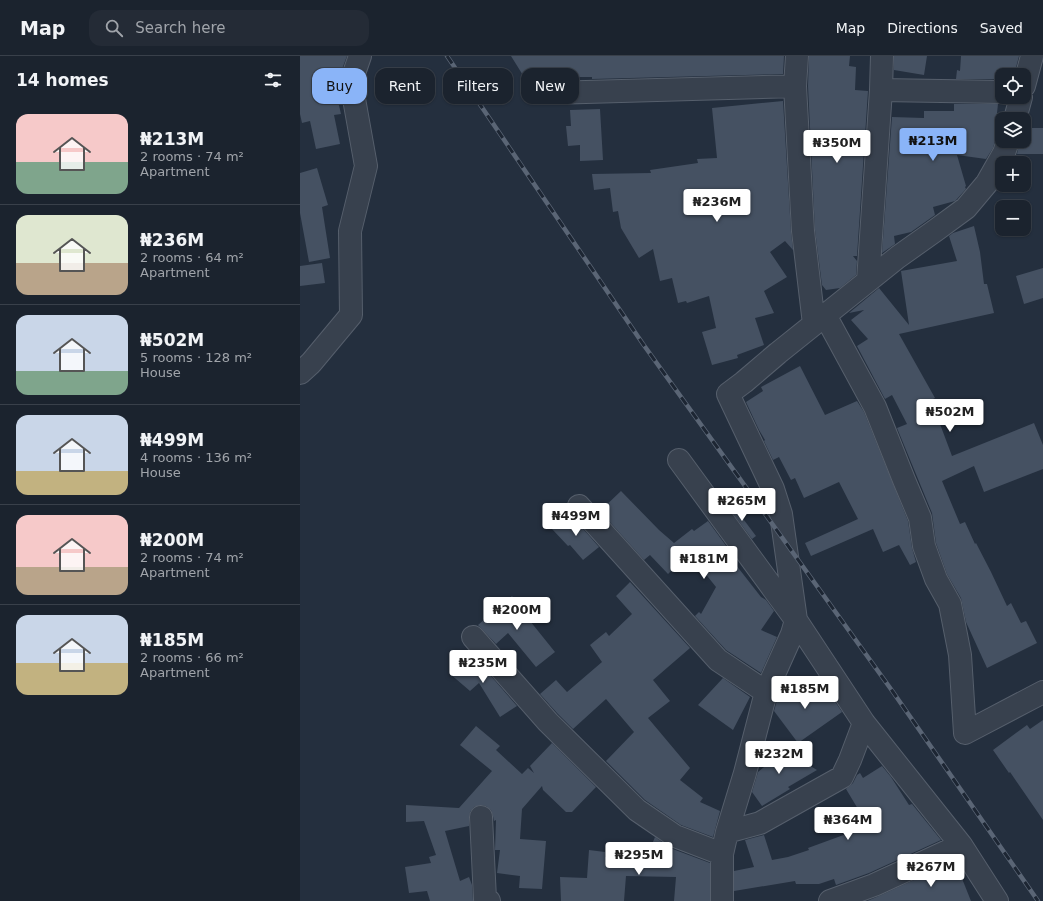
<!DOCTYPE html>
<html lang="en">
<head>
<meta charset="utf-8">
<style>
  :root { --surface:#1b232e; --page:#242b36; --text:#f1f3f6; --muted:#a0a4aa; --line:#39404a; --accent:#8ab4f8 }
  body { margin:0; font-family:"DejaVu Sans",sans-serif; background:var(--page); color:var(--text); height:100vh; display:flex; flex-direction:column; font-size:15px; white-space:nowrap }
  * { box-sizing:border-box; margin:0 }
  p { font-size:13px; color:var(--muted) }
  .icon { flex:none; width:22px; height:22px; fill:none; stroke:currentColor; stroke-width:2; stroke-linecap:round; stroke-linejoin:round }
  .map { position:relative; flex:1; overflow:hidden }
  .panel { display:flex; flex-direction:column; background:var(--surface); width:300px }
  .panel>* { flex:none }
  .top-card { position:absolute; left:12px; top:12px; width:380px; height:36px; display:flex; gap:8px }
  .controls { position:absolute; left:695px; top:12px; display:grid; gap:8px }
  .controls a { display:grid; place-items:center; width:36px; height:36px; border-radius:8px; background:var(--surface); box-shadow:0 1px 3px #0004,0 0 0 1px var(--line); font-size:20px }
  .price { position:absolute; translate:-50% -34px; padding:0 9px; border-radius:4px; background:#fff; color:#222; font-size:13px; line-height:26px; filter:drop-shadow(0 1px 2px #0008) }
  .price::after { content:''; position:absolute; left:50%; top:24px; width:12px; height:9px; margin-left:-6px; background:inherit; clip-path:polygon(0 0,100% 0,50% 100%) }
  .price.active { background:var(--accent); color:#111 }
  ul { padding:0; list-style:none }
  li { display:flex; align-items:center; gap:12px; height:100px; padding:0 16px }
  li+li { border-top:1px solid var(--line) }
  li span { display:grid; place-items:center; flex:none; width:112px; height:80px; border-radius:12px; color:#555 }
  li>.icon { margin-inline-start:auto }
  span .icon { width:48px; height:48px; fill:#fffc; stroke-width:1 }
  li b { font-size:17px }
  h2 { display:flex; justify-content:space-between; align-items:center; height:48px; padding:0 16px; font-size:17px }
  .chip { padding:0 14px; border-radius:12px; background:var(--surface); box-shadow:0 1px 3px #0004,0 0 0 1px var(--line); font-size:14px; line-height:36px }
  .chip.active { background:var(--accent); color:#111 }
  header { display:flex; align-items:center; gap:24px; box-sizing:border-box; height:56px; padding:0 20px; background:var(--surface); border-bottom:1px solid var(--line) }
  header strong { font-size:19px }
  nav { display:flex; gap:22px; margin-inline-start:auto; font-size:14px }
  .search { width:280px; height:36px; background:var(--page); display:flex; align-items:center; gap:10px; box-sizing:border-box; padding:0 14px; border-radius:12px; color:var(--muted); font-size:15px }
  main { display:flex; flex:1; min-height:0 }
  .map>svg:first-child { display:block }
</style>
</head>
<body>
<header>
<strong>Map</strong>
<div class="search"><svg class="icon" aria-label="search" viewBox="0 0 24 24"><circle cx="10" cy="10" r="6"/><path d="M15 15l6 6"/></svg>Search here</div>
<nav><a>Map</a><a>Directions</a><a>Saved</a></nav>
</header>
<main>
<section class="panel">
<h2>14 homes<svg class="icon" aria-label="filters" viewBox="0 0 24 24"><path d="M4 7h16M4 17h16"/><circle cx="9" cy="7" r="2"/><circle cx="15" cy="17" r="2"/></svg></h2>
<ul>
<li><span style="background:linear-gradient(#f6c9c9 60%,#7fa58c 0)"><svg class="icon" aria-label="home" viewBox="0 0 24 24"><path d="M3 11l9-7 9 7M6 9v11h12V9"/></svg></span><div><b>₦213M</b><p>2 rooms · 74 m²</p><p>Apartment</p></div></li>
<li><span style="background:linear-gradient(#dfe7d0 60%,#b9a48a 0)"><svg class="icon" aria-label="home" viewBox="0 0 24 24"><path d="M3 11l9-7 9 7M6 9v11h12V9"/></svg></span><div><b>₦236M</b><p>2 rooms · 64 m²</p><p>Apartment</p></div></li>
<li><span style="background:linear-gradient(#c9d6e8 70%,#7fa58c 0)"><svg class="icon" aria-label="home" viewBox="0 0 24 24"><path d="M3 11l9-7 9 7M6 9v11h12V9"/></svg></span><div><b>₦502M</b><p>5 rooms · 128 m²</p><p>House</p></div></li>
<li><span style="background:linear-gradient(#c9d6e8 70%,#c2b280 0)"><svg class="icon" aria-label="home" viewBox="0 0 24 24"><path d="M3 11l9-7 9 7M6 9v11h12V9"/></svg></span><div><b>₦499M</b><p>4 rooms · 136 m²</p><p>House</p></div></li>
<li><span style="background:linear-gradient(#f6c9c9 65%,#b9a48a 0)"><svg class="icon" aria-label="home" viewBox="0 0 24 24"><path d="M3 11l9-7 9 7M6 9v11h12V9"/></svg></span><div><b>₦200M</b><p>2 rooms · 74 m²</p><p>Apartment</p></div></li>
<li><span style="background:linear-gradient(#c9d6e8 60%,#c2b280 0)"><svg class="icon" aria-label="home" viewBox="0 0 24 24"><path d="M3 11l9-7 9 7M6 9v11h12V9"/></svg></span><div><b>₦185M</b><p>2 rooms · 66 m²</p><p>Apartment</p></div></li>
</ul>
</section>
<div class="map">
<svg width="743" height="845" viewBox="0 0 743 845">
  <rect width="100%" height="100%" fill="#242f3e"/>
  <path fill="#455162" d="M0 0H47L42 13 31 15 41 58 34 59 40 88 16 93 10 65 2 67 0 58Z
    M211 0H484L483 18 292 23V21H260V24L250 25 243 27 239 31 238 35 234 37Z
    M509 0H550L549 10 556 11 555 34 568 35 557 200H553L557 205 556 219 540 232 526 234 522 229 515 174 508 30Z
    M594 0H627L624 19 594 14Z
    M661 0H719L714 19H701V23H656L657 14 660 15Z
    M483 45 491 176 493 194 485 185 470 196 487 221 464 235 474 257 455 262 464 289 437 299 438 302 412 309 402 276 416 272 409 240 387 247 386 245 378 247 372 222 360 225 353 193 339 202 321 172 318 155 313 156 310 132 294 134 292 118 351 117 350 114 398 107 397 103 417 102 412 52Z
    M654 48H698L697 57 699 58 697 72H702V74L699 76 696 81 693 92 686 103 657 99 666 130 665 131 666 133 657 143 655 145 633 151 635 159 611 176 594 180 595 188 582 197 592 61 624 62V55H654Z
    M300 53 303 104 280 105V89L268 90 266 70H271L270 54Z
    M724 72H743V98H717L720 85H724Z
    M17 112 28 149 22 151 30 202 9 206 0 157V117Z
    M674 170 680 196 684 228H687L694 257 599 278 635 342 631 344 652 400 734 367 743 389V413L684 436 674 410 642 425 660 468 665 466 675 488 676 487 691 516 707 550 711 547 721 567 726 565 737 587 687 612 666 566 661 542 647 518 636 487 632 457 597 372 607 368 592 339 585 343 557 290 568 283 551 264 564 254 549 257 579 232 609 269 601 215 657 205 649 180 653 177Z
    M22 207 25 227 0 230V210Z
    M743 212V242L724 248 716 220Z
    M500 310 525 359 557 345 564 356 608 465 612 492 616 506 610 509 599 489 583 496 573 473 511 500 505 487 558 463 539 426 504 442 495 422 491 424 479 401 473 404 464 385 465 384 459 374 446 346 463 335 461 331Z
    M321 435 359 474 374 487 392 473 394 475 408 465 432 498 429 500 461 541 466 544 474 555 461 574 477 581 461 617 426 594 395 560 399 556 401 558 416 531 392 501 381 515 374 512 368 518 350 499 344 504 300 455Z
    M432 448 456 480 452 483 428 451Z
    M270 458 299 491 283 504 270 489 268 490 252 473Z
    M330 526 390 592 353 624 370 645 348 662 390 712 380 724 403 742 400 746 420 755 413 781 381 769 345 744 306 705 334 676 306 643 273 673 257 657 240 638 256 624 267 636 302 606 290 589 306 576 309 580 332 558 316 540Z
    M212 540 228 559 226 560 255 596 236 611 208 577 196 588 178 569Z
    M171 597 217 650 200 661 179 627 170 635 149 617Z
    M502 621 507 629 508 628 518 643 528 635 542 656 498 687 474 655 479 637Z
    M423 622 450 641 433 674 398 649Z
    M743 664V764L710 716 709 717 693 694 727 669 730 673Z
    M176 670 200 690 196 694 222 718 228 712 234 717 230 710 252 687 296 731 272 756H266L243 734 242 730 222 753 220 783 246 785 242 833 219 832 220 820 197 817 200 794H195L196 764 194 765 193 760 191 754 186 750 180 749 174 751 170 756 169 762V770L145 775 160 825 169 821 172 829 173 845H130L127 835 109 837 105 811 131 807 129 801 136 799 124 765 106 766V749L159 752 192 715 160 689Z
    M480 692 517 714 488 731 490 733 462 750 452 736 458 716 464 711 461 706V704Z
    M582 710 591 721 609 749 612 748 641 784 569 817 536 829 534 823 519 828H496L495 825 434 835V815L454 811 445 784 464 779 472 804 488 801 509 794 508 792 549 777 548 776 567 768 546 733 553 727 557 719 560 717 563 722Z
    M355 781 370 792 410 807V845H374L376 821 326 820 324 845H261L260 821 287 822 289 794 305 796V801L345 805Z
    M655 805 671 845H567L579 840Z"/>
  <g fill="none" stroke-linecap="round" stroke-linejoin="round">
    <g stroke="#565f6c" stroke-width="24">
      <path id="minor" d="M497 0 495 30 503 175 514 268
        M724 30 732 0
        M581 34 702 36
        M250 37 495 30
        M715 63 721 41
        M568 225 581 34 582 0
        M525 259 575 351 604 424 620 462 624 490 636 523 650 548 660 599 665 677 743 636
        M0 317 11 307 51 259 50 175 66 110 51 26 60 0
        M379 404 496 564 564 667 661 789
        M279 450 418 604 466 636
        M173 581 248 666 337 754 375 780 422 798
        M181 761 185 843 189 845
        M427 776 460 767 542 721 550 704 564 667
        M422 845V798L427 776 445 717 466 636 492 578 496 564 481 458 473 433 428 338 444 326 478 297 598 201 636 174 666 152 687 127 704 97 708 85
        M530 845 574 829 661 789 697 845"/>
    </g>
    <use href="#minor" stroke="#38414e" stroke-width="22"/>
    <g stroke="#5a6575" stroke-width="4.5">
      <path id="rail" d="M147 0 343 288 593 636 738 845"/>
    </g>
    <use href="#rail" stroke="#1d2633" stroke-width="3" stroke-dasharray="9" stroke-linecap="butt"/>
  </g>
</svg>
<div class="controls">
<a><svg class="icon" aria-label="locate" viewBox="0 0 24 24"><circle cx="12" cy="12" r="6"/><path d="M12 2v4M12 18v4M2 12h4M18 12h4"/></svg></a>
<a><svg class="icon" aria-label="layers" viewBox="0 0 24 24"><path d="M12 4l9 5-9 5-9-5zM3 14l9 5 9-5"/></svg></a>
<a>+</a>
<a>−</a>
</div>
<b class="price active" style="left:633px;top:106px">₦213M</b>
<b class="price" style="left:537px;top:108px">₦350M</b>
<b class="price" style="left:417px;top:167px">₦236M</b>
<b class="price" style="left:650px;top:377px">₦502M</b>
<b class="price" style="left:442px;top:466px">₦265M</b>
<b class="price" style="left:276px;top:481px">₦499M</b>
<b class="price" style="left:404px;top:524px">₦181M</b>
<b class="price" style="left:217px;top:575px">₦200M</b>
<b class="price" style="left:183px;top:628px">₦235M</b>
<b class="price" style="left:505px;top:654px">₦185M</b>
<b class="price" style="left:479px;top:719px">₦232M</b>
<b class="price" style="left:548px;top:785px">₦364M</b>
<b class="price" style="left:339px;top:820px">₦295M</b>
<b class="price" style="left:631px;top:832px">₦267M</b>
<div class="top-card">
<a class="chip active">Buy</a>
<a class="chip">Rent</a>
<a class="chip">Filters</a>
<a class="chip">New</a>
</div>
</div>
</main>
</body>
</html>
